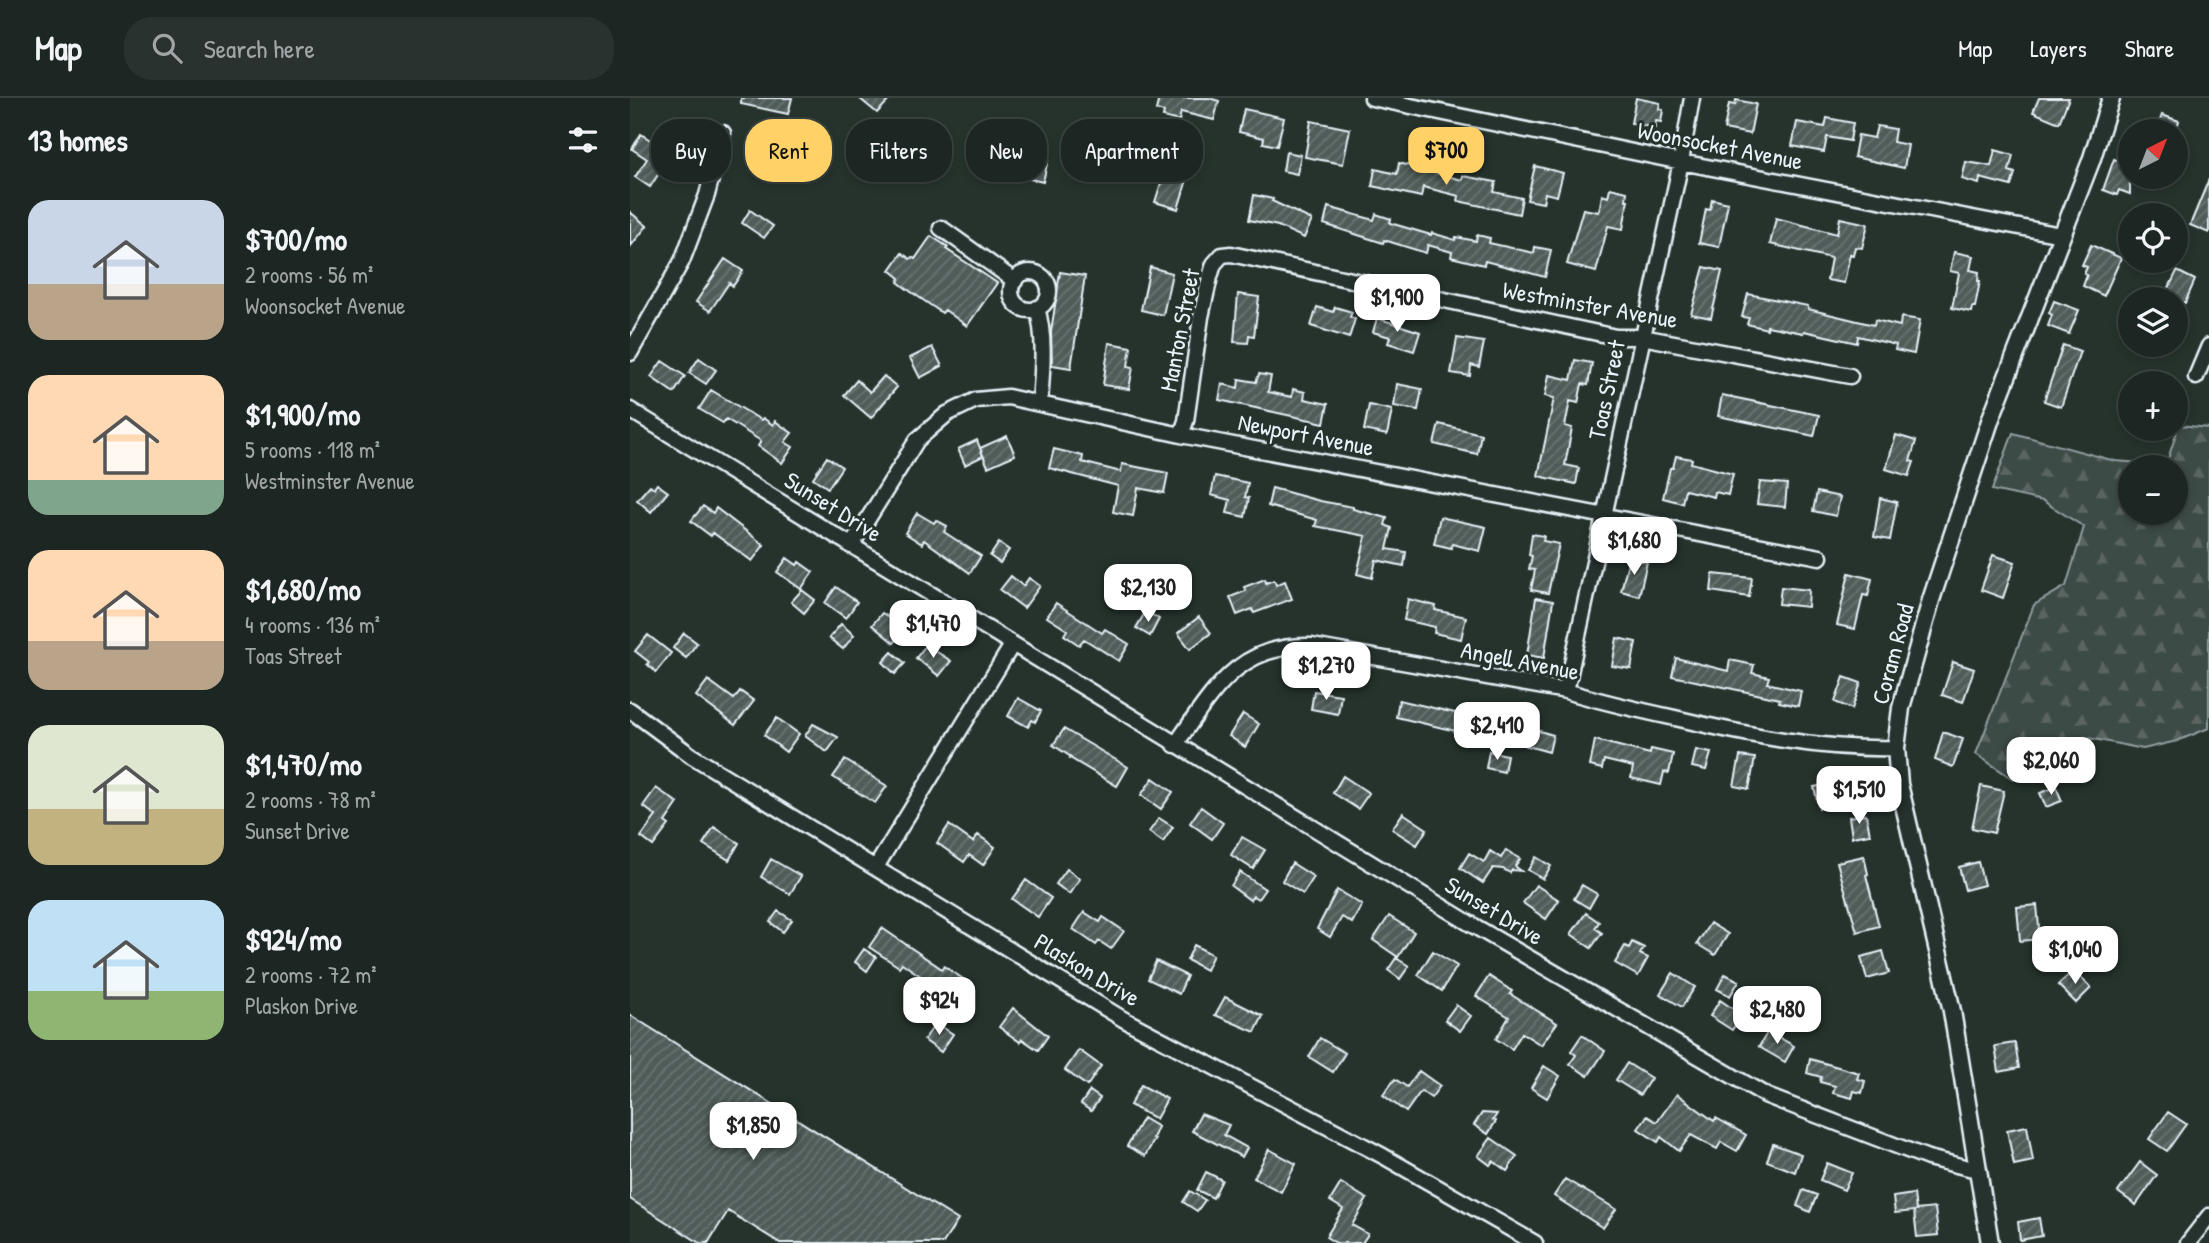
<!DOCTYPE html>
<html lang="en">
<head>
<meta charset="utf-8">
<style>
  :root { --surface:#1c2622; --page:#29322f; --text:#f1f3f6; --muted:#a0a5a5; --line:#3a4340; --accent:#ffd166 }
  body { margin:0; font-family:"Patrick Hand",sans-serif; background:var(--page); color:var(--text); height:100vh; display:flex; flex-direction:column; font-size:26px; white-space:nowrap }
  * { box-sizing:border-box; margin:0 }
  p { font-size:23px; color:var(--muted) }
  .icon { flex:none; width:38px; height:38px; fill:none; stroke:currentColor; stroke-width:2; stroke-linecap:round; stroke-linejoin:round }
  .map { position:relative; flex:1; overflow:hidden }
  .drawer { display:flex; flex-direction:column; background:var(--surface); width:630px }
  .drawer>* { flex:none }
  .hud { position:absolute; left:21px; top:21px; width:665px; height:63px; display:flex; gap:14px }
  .needle { width:46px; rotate:42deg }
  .fabs { position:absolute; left:1488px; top:21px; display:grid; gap:14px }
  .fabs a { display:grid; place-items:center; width:70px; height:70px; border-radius:50%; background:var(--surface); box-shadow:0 4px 10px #0003,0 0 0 2px var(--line); font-size:35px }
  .price { position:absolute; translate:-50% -60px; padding:0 16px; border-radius:14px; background:#fff; color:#222; font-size:23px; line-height:46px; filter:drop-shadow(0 2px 4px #0008) }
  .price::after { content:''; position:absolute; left:50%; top:42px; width:21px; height:16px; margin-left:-10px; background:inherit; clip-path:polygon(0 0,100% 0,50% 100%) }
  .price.active { background:var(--accent); color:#111 }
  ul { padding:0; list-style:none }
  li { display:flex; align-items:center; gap:21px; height:175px; padding:0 28px }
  li span { display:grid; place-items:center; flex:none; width:196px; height:140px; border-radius:21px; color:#555 }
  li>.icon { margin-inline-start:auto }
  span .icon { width:84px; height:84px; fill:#fffc; stroke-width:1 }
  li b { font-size:30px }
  h2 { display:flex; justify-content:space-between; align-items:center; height:84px; padding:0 28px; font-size:30px }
  .chip { padding:0 24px; border-radius:28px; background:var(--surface); box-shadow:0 4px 10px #0003,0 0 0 2px var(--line); font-size:24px; line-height:63px }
  .chip.active { background:var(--accent); color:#111 }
  header { display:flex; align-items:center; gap:42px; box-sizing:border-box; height:98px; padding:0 35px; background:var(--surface); border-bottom:2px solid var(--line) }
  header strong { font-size:33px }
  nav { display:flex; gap:38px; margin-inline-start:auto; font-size:24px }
  .search { width:490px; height:63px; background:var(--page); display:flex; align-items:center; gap:18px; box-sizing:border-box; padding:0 24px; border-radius:28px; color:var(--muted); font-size:26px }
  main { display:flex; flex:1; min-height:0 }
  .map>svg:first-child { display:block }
</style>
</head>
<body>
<header>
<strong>Map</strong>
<div class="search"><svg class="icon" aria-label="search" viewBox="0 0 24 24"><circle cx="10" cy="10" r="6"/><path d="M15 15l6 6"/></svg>Search here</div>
<nav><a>Map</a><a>Layers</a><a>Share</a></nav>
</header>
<main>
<section class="drawer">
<h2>13 homes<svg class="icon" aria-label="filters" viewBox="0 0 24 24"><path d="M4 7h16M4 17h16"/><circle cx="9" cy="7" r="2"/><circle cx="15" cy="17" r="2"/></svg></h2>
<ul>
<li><span style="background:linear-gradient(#c9d6e8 60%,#b9a48a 0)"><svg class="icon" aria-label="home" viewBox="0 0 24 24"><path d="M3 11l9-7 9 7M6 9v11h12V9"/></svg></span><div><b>$700/mo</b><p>2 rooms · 56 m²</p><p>Woonsocket Avenue</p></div></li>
<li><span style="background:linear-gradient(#ffd9b3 75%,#7fa58c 0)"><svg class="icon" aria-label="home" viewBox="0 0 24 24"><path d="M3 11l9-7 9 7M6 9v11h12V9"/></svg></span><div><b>$1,900/mo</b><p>5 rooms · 118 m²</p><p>Westminster Avenue</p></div></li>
<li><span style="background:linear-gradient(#ffd9b3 65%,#b9a48a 0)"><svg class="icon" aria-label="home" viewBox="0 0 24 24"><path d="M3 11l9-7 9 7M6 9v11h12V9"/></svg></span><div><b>$1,680/mo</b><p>4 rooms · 136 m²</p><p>Toas Street</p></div></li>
<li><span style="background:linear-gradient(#dfe7d0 60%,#c2b280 0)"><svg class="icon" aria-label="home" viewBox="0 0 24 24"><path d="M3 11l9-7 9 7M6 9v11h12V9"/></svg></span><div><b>$1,470/mo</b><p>2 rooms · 78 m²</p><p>Sunset Drive</p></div></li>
<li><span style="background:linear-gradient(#bfe0f5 65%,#8fb573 0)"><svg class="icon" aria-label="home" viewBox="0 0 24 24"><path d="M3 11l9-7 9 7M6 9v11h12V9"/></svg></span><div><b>$924/mo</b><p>2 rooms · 72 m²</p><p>Plaskon Drive</p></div></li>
</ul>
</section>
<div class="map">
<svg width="1579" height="1145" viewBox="0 0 1579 1145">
  <defs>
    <pattern id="forest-firs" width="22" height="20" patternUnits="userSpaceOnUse" patternTransform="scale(1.75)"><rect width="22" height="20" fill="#3e4b47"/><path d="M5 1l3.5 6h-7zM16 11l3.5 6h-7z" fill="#5a6562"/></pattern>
    <pattern id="building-hatch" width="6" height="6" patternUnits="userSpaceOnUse" patternTransform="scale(1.75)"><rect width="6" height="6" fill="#505c59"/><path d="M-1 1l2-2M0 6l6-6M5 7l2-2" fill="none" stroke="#697472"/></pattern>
  </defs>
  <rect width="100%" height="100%" fill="#26332d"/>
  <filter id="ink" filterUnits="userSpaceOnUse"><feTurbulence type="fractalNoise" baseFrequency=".0143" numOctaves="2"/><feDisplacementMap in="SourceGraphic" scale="14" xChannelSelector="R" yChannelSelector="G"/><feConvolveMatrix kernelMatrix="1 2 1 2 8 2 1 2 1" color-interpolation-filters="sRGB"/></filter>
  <g filter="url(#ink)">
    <path fill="url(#forest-firs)" stroke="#939ea0" stroke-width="2" fill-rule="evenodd" d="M1549 327 1579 330V630L1547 643 1513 651 1454 639 1383 681 1346 656 1404 507 1436 488 1454 429 1413 403 1362 392 1383 335 1485 363 1536 367ZM1500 369H1545V415H1500Z"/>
    <path fill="url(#building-hatch)" stroke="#e8f1f8" stroke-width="2" d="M111 0H162L158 16 111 6Z
      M229 0H261L247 15Z
      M529 0H579L589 3 584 22 551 14 549 23 533 19 534 14 526 12Z
      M1006 0 1030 5 1029 11 1033 12 1031 24 1026 23 1025 30 1001 25Z
      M1409 0H1439L1429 25 1403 14Z
      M1106 2 1126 6 1120 36 1094 31 1099 6 1105 7Z
      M614 11 654 20 647 48 633 45 634 40 609 34Z
      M1532 17 1549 23 1546 33H1526Z
      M1197 20 1223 25 1220 43 1197 39 1194 54 1162 48 1167 24 1195 29Z
      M681 23 720 31 713 66 675 59Z
      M1247 28 1265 31 1263 44 1278 47 1274 70 1224 59 1228 37 1244 40Z
      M457 31 488 38 487 45 499 47 495 66 478 63 480 53 454 47Z
      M11 36 30 48 23 58 35 66 20 89 5 79 17 61 2 51Z
      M380 51 418 61 413 84 400 81 403 71 377 64Z
      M1365 52 1383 57 1379 73 1385 75 1381 88 1350 80 1349 86 1332 81 1336 64 1361 68Z
      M656 54 671 57 667 76 653 73Z
      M1484 61 1498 66 1494 78 1500 80V96L1489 92 1487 97 1473 92Z
      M769 65 832 82 833 78 866 84 864 94 892 100 889 116 828 103 829 98 793 89 791 99 742 88 745 71 767 76Z
      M905 68 933 75 927 98 915 95 913 105 897 102Z
      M536 69 559 75 548 111 525 104Z
      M1579 81V135L1560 127Z
      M980 90 997 94 996 102H998L993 131 978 128 966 174 937 166 953 111 969 114 972 97 978 99Z
      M624 97 643 101 642 103 682 122 674 140 648 128 619 122Z
      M1082 101 1098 105 1089 149 1069 145 1076 111 1080 112Z
      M698 109 744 122 746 116 761 121 760 125 801 137 802 135 825 142 826 139 846 143 847 137 860 140 859 145 904 155 905 149 921 152 915 179 855 163 854 167 821 159 822 154 798 147 796 155 754 142 753 145 694 126Z
      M120 112 143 128 134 140 112 125Z
      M0 114 17 128 0 149Z
      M1146 120 1207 136 1210 120 1238 126 1232 150 1225 149 1223 157 1220 156 1214 185 1197 182 1201 160 1140 146Z
      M301 138 318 149 316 151 367 185 337 228 315 212 312 215 277 191 268 184 270 180 260 172 272 155 280 161 282 159 285 161Z
      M1461 147 1491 160 1474 198 1453 188 1457 177 1454 176 1457 169 1452 167Z
      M1324 154 1343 158 1340 172 1349 174 1348 183H1350L1345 209H1342L1341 214 1322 210 1329 175 1320 173Z
      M95 161 113 173 103 188 99 185 80 213 66 204Z
      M520 169 542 175 533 217 511 212Z
      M1074 169 1092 173 1081 220 1061 216Z
      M1547 173 1565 182 1555 205 1536 196Z
      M430 174 455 178 441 270 422 267 421 234Z
      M608 196 629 199 624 238 619 237 618 245 604 244Z
      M1118 196 1178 208V211L1244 227 1245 222 1270 228 1271 219 1290 222 1284 256 1265 252 1266 247 1228 238 1227 245 1174 233 1173 235 1137 228V231L1117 226 1119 220 1112 219Z
      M1424 203 1449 212 1439 236 1418 228 1422 217 1419 215Z
      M687 209 703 214 705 209 722 214 720 219 725 221 719 240 681 228Z
      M747 220 790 234 784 253 758 245 760 239 743 234Z
      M827 240 854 244 849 269 841 267 840 278 821 275Z
      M479 245 501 249 498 268 503 269 499 291 473 287Z
      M1433 247 1450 253 1431 309 1414 303Z
      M302 249 312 268 290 280 280 260Z
      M69 260 86 272 76 286 59 275Z
      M945 262 962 265 958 287 952 286 948 305 940 303 935 328 942 330 935 367 949 370 946 386 908 378 924 300 915 298 919 277 941 282Z
      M32 263 55 278 44 295 21 279Z
      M629 276 641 278 638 294 662 299 663 291 675 294 674 301 698 306 694 325 589 302 592 286 608 290 609 281 626 284Z
      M254 278 267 289 241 320 214 297 227 282 240 294Z
      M767 286 792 291 788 312 764 308Z
      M81 292 131 322 133 320 143 327 145 323 162 335 155 344 163 349 152 365 128 348 131 343 96 321 93 325 69 311Z
      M1092 297 1189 317 1184 338 1088 318Z
      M739 307 762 312 757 337 734 332Z
      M809 326 851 336 847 356 804 346Z
      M1266 337 1286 343 1280 363 1284 364 1279 378 1256 371Z
      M377 338 385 357 358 369 350 350Z
      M347 342 353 358 335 367 328 351Z
      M424 351 453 358 452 364 491 374 492 366 538 375 534 395 508 390 503 418 483 414 488 388 419 370Z
      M1046 358 1062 361 1061 365 1103 376 1098 397 1085 394 1084 399 1055 392 1052 405 1033 400 1040 370H1043Z
      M197 359 212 369 198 390 183 380Z
      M585 378 618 385 615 399 619 400 615 419 597 415 600 402 581 397Z
      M1130 384 1157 386 1155 409 1127 406Z
      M27 386 38 394 21 414 7 402 20 387 24 390Z
      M642 390 690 403 723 409V411L757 420 755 427 762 430 757 451 776 454 774 468 746 462 742 480 727 476 736 438 685 428 687 422 638 408Z
      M1187 394 1210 399 1206 418 1183 413Z
      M1250 400 1267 404 1260 442 1244 439Z
      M73 408 83 415 86 410 134 447 122 463 83 435 81 438 61 423Z
      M287 415 304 425 306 422 317 428 314 434 351 458 340 475 294 442 292 446 275 435Z
      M810 419 856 429 850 453 822 446 821 450 804 446Z
      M902 436 914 438 913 443 929 446 918 495 901 492 905 472 899 471 902 458 899 457Z
      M369 445 379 452 370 465 360 458Z
      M1363 457 1385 464 1373 500 1351 492Z
      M157 460 167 467 169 464 183 474 171 491 147 474Z
      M999 460 1017 464 1009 498 991 493Z
      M1219 475 1242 481 1238 498 1233 497 1225 531 1207 527Z
      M1083 476 1122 480 1119 499 1081 493Z
      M381 478 393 488 399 480 410 488 394 510 370 492Z
      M635 481 636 485 644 482 646 487 655 483 662 501 624 515 622 511 607 517 600 499 616 493 614 489Z
      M206 489 227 504 216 520 195 505Z
      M1151 489 1179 492 1178 509 1149 506Z
      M172 492 185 502 174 515 161 504Z
      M906 500 923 503 914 560 897 557Z
      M778 501 806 508 805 512 836 519 831 541 804 535 805 529 774 522Z
      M426 505 472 535 475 531 499 546 489 563 454 541 449 547 434 537 437 532 417 519Z
      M516 513 529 521 520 538 506 530Z
      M252 515 276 530 264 545 242 527Z
      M569 519 581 535 560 551 548 535Z
      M211 526 224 537 213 551 199 540Z
      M54 535 67 545 56 560 43 550Z
      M18 537 41 555 26 574 17 566 19 564 5 553Z
      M987 540 1006 544 1001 571 982 568Z
      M296 547 321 563 309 578 286 560Z
      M262 554 275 565 265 576 253 564Z
      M1046 560 1098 573 1100 562 1124 567 1122 575 1139 579 1137 585 1171 593 1168 608 1149 604 1150 601 1042 578Z
      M1323 564 1344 571 1333 604 1312 597Z
      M1214 579 1231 585 1222 611 1205 604Z
      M78 582 104 601 110 593 124 603 105 627 66 598Z
      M684 593 711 597 708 616 681 611Z
      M388 600 411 613 405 624 402 622 398 629 378 618Z
      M769 602 864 624 860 641 766 619Z
      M613 616 629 626 615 649 599 638Z
      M147 620 169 636 156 654 134 637Z
      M183 626 208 639 197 654 175 638Z
      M899 630 923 637 919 654 894 647Z
      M434 631 498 669 487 688 440 660 441 659 423 647Z
      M1313 634 1333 641 1323 669 1305 662Z
      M965 642 1020 656 1021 651 1043 656 1039 675 1034 674 1031 687 1001 680 1003 669 974 662 972 671 960 668Z
      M1066 652 1081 655 1076 672 1062 669Z
      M859 653 877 657 874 674 856 670Z
      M1110 658 1125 660 1119 691 1104 688Z
      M215 662 257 688 245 705 203 679Z
      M713 678 739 695 728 711 703 695Z
      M523 680 543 694 531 711 511 697Z
      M1216 682 1220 703 1189 710 1184 689Z
      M1351 688 1374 693 1364 735 1342 730Z
      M1426 689 1432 703 1416 709 1410 695Z
      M26 690 48 705 35 724 39 727 23 748 11 739 26 718 13 708Z
      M571 709 593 725 582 741 560 725Z
      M773 715 797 731 787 747 762 731Z
      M1236 716 1240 736 1222 739 1219 719Z
      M529 720 543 729 533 744 519 734Z
      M319 727 343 744 348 737 365 749 353 767 339 757 334 764 307 745Z
      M84 729 109 745 99 762 73 746Z
      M612 739 635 752 623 771 601 757Z
      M876 752 890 761 885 768 891 773 882 772 880 775 873 771 863 770 853 785 830 770 839 755 854 764 860 753 871 760Z
      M1234 758 1238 776 1236 777 1249 828 1227 834 1207 764Z
      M906 759 921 768 913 781 898 772Z
      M141 761 171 778 160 796 131 779Z
      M1348 764 1354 787 1335 792 1329 769Z
      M662 765 684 779 673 796 652 783Z
      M437 771 450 781 439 796 426 786Z
      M610 774 635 791 628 801 623 798 620 802 601 788Z
      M396 782 421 800 408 819 382 801Z
      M906 787 929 802 916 821 893 805Z
      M952 787 967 796 959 810 944 801Z
      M707 792 732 807 722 825 712 819 700 839 687 831Z
      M1407 807 1410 841 1390 843 1387 809Z
      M148 813 162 822 153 834 140 824Z
      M454 814 470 824 473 819 494 833 481 851 469 843 466 847 443 831Z
      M956 815 969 824 965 830 972 835 961 850 941 836Z
      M759 818 784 834 768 859 743 842Z
      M1080 825 1098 836 1085 857 1067 846Z
      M252 830 312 871 314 868 336 883 323 902 320 901 315 909 295 895 302 886 272 865 269 869 239 849Z
      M1002 844 1014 850 1010 856 1018 860 1008 878 985 865 995 848 999 850Z
      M564 847 583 857 576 872 557 862Z
      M234 851 246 859 237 873 225 864Z
      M803 853 827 868 812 893 788 877Z
      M1253 853 1259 875 1237 881 1231 859Z
      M766 860 779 868 770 881 758 872Z
      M526 863 557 878 549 896 518 881Z
      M1444 872 1461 890 1446 905 1428 887Z
      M1043 875 1065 889 1052 909 1030 896Z
      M1095 876 1109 883 1100 898 1087 891Z
      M859 878 882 893 880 896 927 925 911 947 892 935 882 951 866 941 879 919 846 898Z
      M595 899 633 918 625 934 585 917Z
      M1148 901 1159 907 1151 922 1140 916Z
      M1090 902 1112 917 1102 932 1080 918Z
      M826 907 841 918 830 933 815 922Z
      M383 910 418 938 408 952 392 941 390 944 369 929Z
      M0 917 328 1122 313 1145H150L98 1113 78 1145H70L0 1101Z
      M306 925 323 936 311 954 294 942Z
      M1138 933 1164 948 1155 964 1129 949Z
      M952 937 975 953 958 978 940 966 946 957 941 953Z
      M690 940 715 955 703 974 679 959Z
      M1385 945 1389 970 1369 974 1365 948Z
      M449 952 471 968 457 988 435 972Z
      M1180 961 1229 975 1227 981 1235 983 1232 995 1224 993 1222 1000 1203 995 1205 988 1190 984 1191 979 1177 975Z
      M997 965 1021 980 1010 997 986 982Z
      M914 968 930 978 917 1000 901 990Z
      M789 973 810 988 801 1000 791 993 776 1014 753 997 765 981 777 989Z
      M511 987 537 1001 526 1021 500 1007Z
      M460 993 470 1000 461 1013 451 1006Z
      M1047 996 1084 1023 1086 1020 1116 1037 1107 1053 1091 1044 1087 1051 1061 1037 1049 1053 1031 1039 1028 1044 1008 1031 1017 1018 1027 1024Z
      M1538 1014 1556 1026 1537 1053 1519 1041Z
      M852 1015 867 1016 863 1022 866 1023 858 1036 844 1027Z
      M571 1016 599 1027 594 1037 617 1050 612 1059 562 1033Z
      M513 1020 528 1029 523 1040 525 1041 515 1058 497 1048Z
      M1397 1028 1403 1063 1384 1067 1377 1032Z
      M861 1040 887 1058 877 1073 863 1063 860 1067 848 1058Z
      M1143 1046 1171 1056 1165 1074 1137 1063Z
      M639 1051 666 1066 651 1094 624 1080Z
      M1510 1064 1527 1077 1506 1107 1488 1094Z
      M1197 1065 1222 1075 1214 1092 1190 1082Z
      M576 1074 592 1082 583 1100 567 1092Z
      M935 1081 986 1111 973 1130 924 1098Z
      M711 1085 737 1101 722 1127 738 1136 732 1145H706L696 1139 713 1111 700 1103Z
      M1173 1092 1187 1097 1180 1114 1167 1108Z
      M560 1093 575 1102 567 1113 553 1104Z
      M1284 1096 1286 1112 1305 1110 1308 1137 1287 1139 1284 1113 1265 1115 1263 1099Z
      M1409 1120 1412 1138 1390 1142 1388 1124Z"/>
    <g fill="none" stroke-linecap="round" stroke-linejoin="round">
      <g stroke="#e8f1f8" stroke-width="19">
        <path id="minor" d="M742 0 1051 64 1431 137
          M311 130 385 183
          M381 193a19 19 0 1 1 38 0a19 19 0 1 1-38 0Z
          M407 210C416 240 412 275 410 305
          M0 255 52 163 77 97 93 35
          M1566 279 1579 248
          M0 312 839 825 1137 998 1298 1060 1347 1072
          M551 337 556 323 571 219 580 179 584 166 592 157 601 156 986 239H1012L1220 278
          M221 448 287 342 317 316 346 302 378 299 551 337 1190 459
          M936 593 1051 64 1062 0
          M0 612 62 658 493 921 753 1058 905 1145
          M545 647C583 594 608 545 682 548L936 593C972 604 1008 612 1045 620 1117 637 1191 652 1266 650
          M246 769 382 547
          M1558 1145 1579 1118"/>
      </g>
      <g stroke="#e8f1f8" stroke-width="21">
        <path id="tertiary" d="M1360 1145 1322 913 1269 686 1266 650 1271 610 1301 502 1361 320 1461 63 1481 0"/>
      </g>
      <use href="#minor" stroke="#26332d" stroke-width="14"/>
      <use href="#tertiary" stroke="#26332d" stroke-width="16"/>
    </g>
  </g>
  <g text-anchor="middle" stroke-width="6" stroke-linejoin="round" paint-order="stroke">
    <g font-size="24" fill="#e8f1f8" stroke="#26332d">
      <text transform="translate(1090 48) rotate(11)" y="8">Woonsocket Avenue</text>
      <text transform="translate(960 207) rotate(10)" y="8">Westminster Avenue</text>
      <text transform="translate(550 232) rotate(-79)" y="8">Manton Street</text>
      <text transform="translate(977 292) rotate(-78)" y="8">Toas Street</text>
      <text transform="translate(676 337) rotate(11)" y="8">Newport Avenue</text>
      <text transform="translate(203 409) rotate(32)" y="8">Sunset Drive</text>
      <text transform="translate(1263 556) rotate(-75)" y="8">Coram Road</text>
      <text transform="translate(890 563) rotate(11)" y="8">Angell Avenue</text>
      <text transform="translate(864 813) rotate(31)" y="8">Sunset Drive</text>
      <text transform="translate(457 872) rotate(31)" y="8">Plaskon Drive</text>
    </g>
  </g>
</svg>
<div class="fabs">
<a><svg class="needle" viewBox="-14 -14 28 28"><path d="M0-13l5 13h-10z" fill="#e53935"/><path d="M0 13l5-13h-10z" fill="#a0a5a5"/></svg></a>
<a><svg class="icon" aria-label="locate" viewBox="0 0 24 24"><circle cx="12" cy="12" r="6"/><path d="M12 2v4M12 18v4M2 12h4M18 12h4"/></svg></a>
<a><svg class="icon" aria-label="layers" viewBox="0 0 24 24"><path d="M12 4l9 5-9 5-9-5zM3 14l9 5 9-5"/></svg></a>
<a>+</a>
<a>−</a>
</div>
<b class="price active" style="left:816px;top:89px">$700</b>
<b class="price" style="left:767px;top:236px">$1,900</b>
<b class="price" style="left:1004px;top:479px">$1,680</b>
<b class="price" style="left:518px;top:526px">$2,130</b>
<b class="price" style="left:303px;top:562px">$1,470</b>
<b class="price" style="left:696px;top:604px">$1,270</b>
<b class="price" style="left:867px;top:664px">$2,410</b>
<b class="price" style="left:1421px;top:699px">$2,060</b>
<b class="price" style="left:1229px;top:728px">$1,510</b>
<b class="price" style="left:1445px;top:888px">$1,040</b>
<b class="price" style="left:309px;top:939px">$924</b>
<b class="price" style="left:1147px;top:948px">$2,480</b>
<b class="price" style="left:123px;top:1064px">$1,850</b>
<div class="hud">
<a class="chip">Buy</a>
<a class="chip active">Rent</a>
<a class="chip">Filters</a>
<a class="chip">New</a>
<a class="chip">Apartment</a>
</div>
</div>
</main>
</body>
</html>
